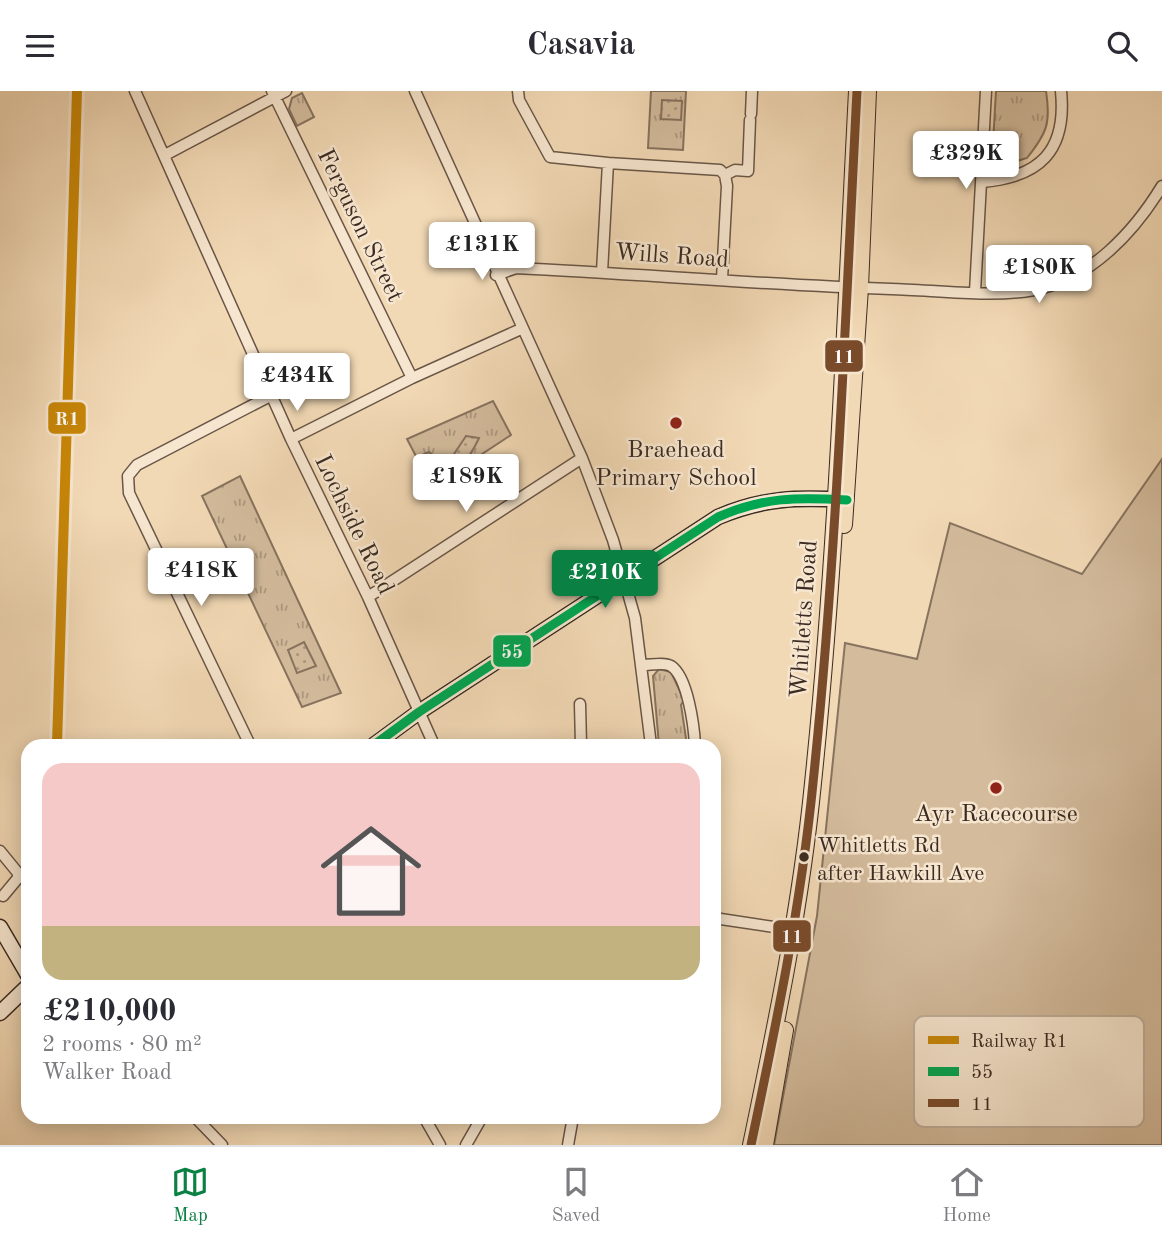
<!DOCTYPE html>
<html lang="en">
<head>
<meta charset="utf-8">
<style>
  :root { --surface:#fff; --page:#f2f2f3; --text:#2b2b33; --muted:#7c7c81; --line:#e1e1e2; --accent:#0b8043 }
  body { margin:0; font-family:"Old Standard TT",serif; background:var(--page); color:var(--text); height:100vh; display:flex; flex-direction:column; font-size:26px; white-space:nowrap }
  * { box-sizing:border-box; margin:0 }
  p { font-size:23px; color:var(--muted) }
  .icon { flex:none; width:38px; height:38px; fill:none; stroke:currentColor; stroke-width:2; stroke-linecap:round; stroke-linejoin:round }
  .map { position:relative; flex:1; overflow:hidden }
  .details { position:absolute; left:21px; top:648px; width:700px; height:385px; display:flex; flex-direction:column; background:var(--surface); border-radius:21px; box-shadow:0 4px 18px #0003 }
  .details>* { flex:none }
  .price { position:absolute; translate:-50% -60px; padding:0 16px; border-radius:7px; background:#fff; color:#222; font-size:23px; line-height:46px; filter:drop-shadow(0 2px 4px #0008) }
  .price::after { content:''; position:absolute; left:50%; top:42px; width:21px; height:16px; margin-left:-10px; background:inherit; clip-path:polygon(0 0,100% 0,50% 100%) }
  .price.on { background:var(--accent); color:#fff }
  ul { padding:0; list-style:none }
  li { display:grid; align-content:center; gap:14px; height:371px; padding:0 21px }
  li+li { border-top:2px solid var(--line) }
  li span { display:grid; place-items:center; height:217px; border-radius:21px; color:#555 }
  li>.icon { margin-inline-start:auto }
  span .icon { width:126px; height:126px; fill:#fffc; stroke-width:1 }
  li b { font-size:30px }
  header { display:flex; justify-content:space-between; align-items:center; height:91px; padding:0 21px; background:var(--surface); font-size:32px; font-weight:800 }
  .dock { display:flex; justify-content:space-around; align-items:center; height:98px; border-top:2px solid var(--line); background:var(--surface); font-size:19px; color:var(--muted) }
  .dock a { display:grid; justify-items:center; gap:4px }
  .dock .on { color:var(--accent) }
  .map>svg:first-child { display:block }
</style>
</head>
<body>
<header><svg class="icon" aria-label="menu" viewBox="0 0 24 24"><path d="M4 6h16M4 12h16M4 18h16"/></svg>Casavia<svg class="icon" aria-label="search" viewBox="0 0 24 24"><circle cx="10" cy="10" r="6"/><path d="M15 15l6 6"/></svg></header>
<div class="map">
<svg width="1162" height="1054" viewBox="0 0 1162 1054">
  <defs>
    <pattern id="grass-tufts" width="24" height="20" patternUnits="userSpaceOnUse" patternTransform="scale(1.75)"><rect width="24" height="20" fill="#d3bb9c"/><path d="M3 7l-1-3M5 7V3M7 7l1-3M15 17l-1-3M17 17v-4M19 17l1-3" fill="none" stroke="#ac987f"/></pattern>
    <pattern id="park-dots" width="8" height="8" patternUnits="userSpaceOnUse" patternTransform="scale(1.75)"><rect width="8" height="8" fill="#d3bb9c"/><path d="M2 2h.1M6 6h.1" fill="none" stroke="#ac987f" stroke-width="1.8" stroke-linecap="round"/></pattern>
  </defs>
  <rect width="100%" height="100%" fill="#f2d9b5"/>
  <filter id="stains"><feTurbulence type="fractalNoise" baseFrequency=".00286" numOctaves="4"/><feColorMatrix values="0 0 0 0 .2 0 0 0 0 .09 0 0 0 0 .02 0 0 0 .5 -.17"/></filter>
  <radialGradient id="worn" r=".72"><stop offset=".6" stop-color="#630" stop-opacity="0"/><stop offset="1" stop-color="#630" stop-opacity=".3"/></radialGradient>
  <path fill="url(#grass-tufts)" stroke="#87735f" stroke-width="2" d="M651 0H686L683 59 648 57Z
    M996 0H1046C1051 32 1047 42 1027 67L1001 75 992 70Z
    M302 2 314 26 297 35 289 18 292 7Z
    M493 310 511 344 432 396 407 348Z
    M240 385 341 602 302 616 202 405Z
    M659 578 671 581 684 609 681 614 687 654H659L653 585Z"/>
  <path fill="url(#park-dots)" stroke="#87735f" stroke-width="2" d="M662 9 682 10 681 29 661 28Z
    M466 345 479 347C469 369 456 387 430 384L420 365 429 361 439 370 452 366Z
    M304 551 316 575 297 582 288 559Z"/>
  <path fill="#d3bb9c" stroke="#87735f" stroke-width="2" d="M1162 368V1054H774L817 825 845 552 917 568 950 432 1082 483Z"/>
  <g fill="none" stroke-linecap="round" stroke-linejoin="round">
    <g stroke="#695647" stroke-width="13">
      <path id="street" d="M135 0 291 348 368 506 434 654
        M272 0 412 287
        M415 0 582 367 613 449 635 527 651 654
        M518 0 519 9 550 66 608 72 602 181
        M751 23 752 0
        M165 64 286 0
        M608 72 720 79 725 84 727 95 722 188
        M725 84 735 79 748 80 750 29
        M982 91C1040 86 1067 60 1061 0
        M496 184 516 177C641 183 766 194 891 198 934 199 993 207 1034 199 1090 189 1134 141 1162 95
        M975 201 986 0
        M291 348 412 287 521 238
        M368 506 582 367
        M643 574C651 574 664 571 671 575 688 586 694 636 695 654
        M580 613 581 654
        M250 654 129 402 128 385 137 374 272 304
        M0 760 18 782V787L3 805
        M714 827 794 839
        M195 1026 222 1054
        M424 1026 440 1054
        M466 1054 482 1026
        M568 1054 573 1026"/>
    </g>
    <g stroke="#3b2b22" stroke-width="17">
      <path id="secondary" d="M374 654 419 621 718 426C763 407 797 406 846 409
        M0 836 28 884
        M0 922 28 895"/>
    </g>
    <g stroke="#3b2b22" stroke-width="18">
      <path id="primary" d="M844 434 860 197 868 0
        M751 1054C776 934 801 814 813 692 837 462 845 230 857 0
        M765 1054 785 939"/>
    </g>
    <use href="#street" stroke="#f7e6cf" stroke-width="10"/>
    <use href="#secondary" stroke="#f7e6cf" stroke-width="14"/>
    <use href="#primary" stroke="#f2d9b5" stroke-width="16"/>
    <g stroke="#f7e6cf" stroke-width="14">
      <path id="bus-1" d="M374 654 419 621 718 426C764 406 797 406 847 409"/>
    </g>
    <g stroke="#f7e6cf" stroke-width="14">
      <path id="bus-2" d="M751 1054C776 934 801 814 813 692 837 462 845 230 857 0"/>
    </g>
    <use href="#bus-1" stroke="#00a651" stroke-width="9"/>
    <use href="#bus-2" stroke="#7a4b2a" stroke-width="9"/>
    <g stroke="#f7e6cf" stroke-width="16">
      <path id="rail-1" d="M57 654 77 0"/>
    </g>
    <use href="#rail-1" stroke="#c88708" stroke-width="10"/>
  </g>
  <g fill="#8f2418" stroke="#f7e6cf" stroke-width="2.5">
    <circle cx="676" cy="332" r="7"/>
    <circle cx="996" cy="697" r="7"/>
  </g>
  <circle fill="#3b2b22" stroke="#f7e6cf" stroke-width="2.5" cx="804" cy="766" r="6"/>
  <g text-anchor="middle" stroke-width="5" stroke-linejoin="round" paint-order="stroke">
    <g font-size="22" fill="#3b2b22" stroke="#f7e6cf" text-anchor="start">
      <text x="817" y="761">Whitletts Rd<tspan x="817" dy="28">after Hawkill Ave</tspan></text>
    </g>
    <g font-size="24" fill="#3b2b22" stroke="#f7e6cf">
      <text transform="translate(361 134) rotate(64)" y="8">Ferguson Street</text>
      <text transform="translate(672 164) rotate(4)" y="8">Wills Road</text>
      <text transform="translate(355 433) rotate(64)" y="8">Lochside Road</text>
      <text transform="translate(803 528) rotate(-86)" y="8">Whitletts Road</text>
    </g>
    <g font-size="24" fill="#3b2b22" stroke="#f7e6cf">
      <text x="676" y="366">Braehead<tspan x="676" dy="28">Primary School</tspan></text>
      <text x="996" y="730">Ayr Racecourse</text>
    </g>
  </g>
  <rect x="914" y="925" width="230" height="111" rx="10" fill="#f7e6cf" stroke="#bfae9b" stroke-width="2"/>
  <rect x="928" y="945" width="31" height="8" fill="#c88708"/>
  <rect x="928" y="976" width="31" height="9" fill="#00a651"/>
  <rect x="928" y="1008" width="31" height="8" fill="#7a4b2a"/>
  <g font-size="19" fill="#3b2b22">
    <text x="971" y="956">Railway R1</text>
    <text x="971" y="987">55</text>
    <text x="971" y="1019">11</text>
  </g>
  <g stroke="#f7e6cf" stroke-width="2.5">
    <rect x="824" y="248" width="40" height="34" rx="7" fill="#7a4b2a"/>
    <rect x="47" y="310" width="40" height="34" rx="7" fill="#c88708"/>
    <rect x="492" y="543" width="40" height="34" rx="7" fill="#00a651"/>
    <rect x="772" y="828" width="40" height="34" rx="7" fill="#7a4b2a"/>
  </g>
  <g font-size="19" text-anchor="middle" font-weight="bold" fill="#fff">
    <text x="844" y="272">11</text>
    <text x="67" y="334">R1</text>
    <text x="512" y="567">55</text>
    <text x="792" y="852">11</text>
  </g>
  <rect width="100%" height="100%" filter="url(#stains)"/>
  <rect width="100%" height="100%" fill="url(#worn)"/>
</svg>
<b class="price" style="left:966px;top:100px">£329K</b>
<b class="price" style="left:482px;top:191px">£131K</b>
<b class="price" style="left:1039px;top:214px">£180K</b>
<b class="price" style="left:297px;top:322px">£434K</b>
<b class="price" style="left:466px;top:423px">£189K</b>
<b class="price" style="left:201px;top:517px">£418K</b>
<b class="price on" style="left:605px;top:519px">£210K</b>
<section class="details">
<ul>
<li><span style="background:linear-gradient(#f6c9c9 75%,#c2b280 0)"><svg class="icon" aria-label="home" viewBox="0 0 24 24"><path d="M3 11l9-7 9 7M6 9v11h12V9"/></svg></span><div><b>£210,000</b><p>2 rooms · 80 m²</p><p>Walker Road</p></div></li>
</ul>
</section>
</div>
<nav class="dock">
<a class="on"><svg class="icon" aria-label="map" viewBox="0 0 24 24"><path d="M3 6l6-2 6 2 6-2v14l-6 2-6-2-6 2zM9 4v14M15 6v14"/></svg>Map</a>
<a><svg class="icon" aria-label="saved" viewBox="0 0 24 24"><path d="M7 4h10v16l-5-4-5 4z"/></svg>Saved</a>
<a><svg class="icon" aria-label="home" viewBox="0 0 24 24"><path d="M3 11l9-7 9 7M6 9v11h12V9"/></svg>Home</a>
</nav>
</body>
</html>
